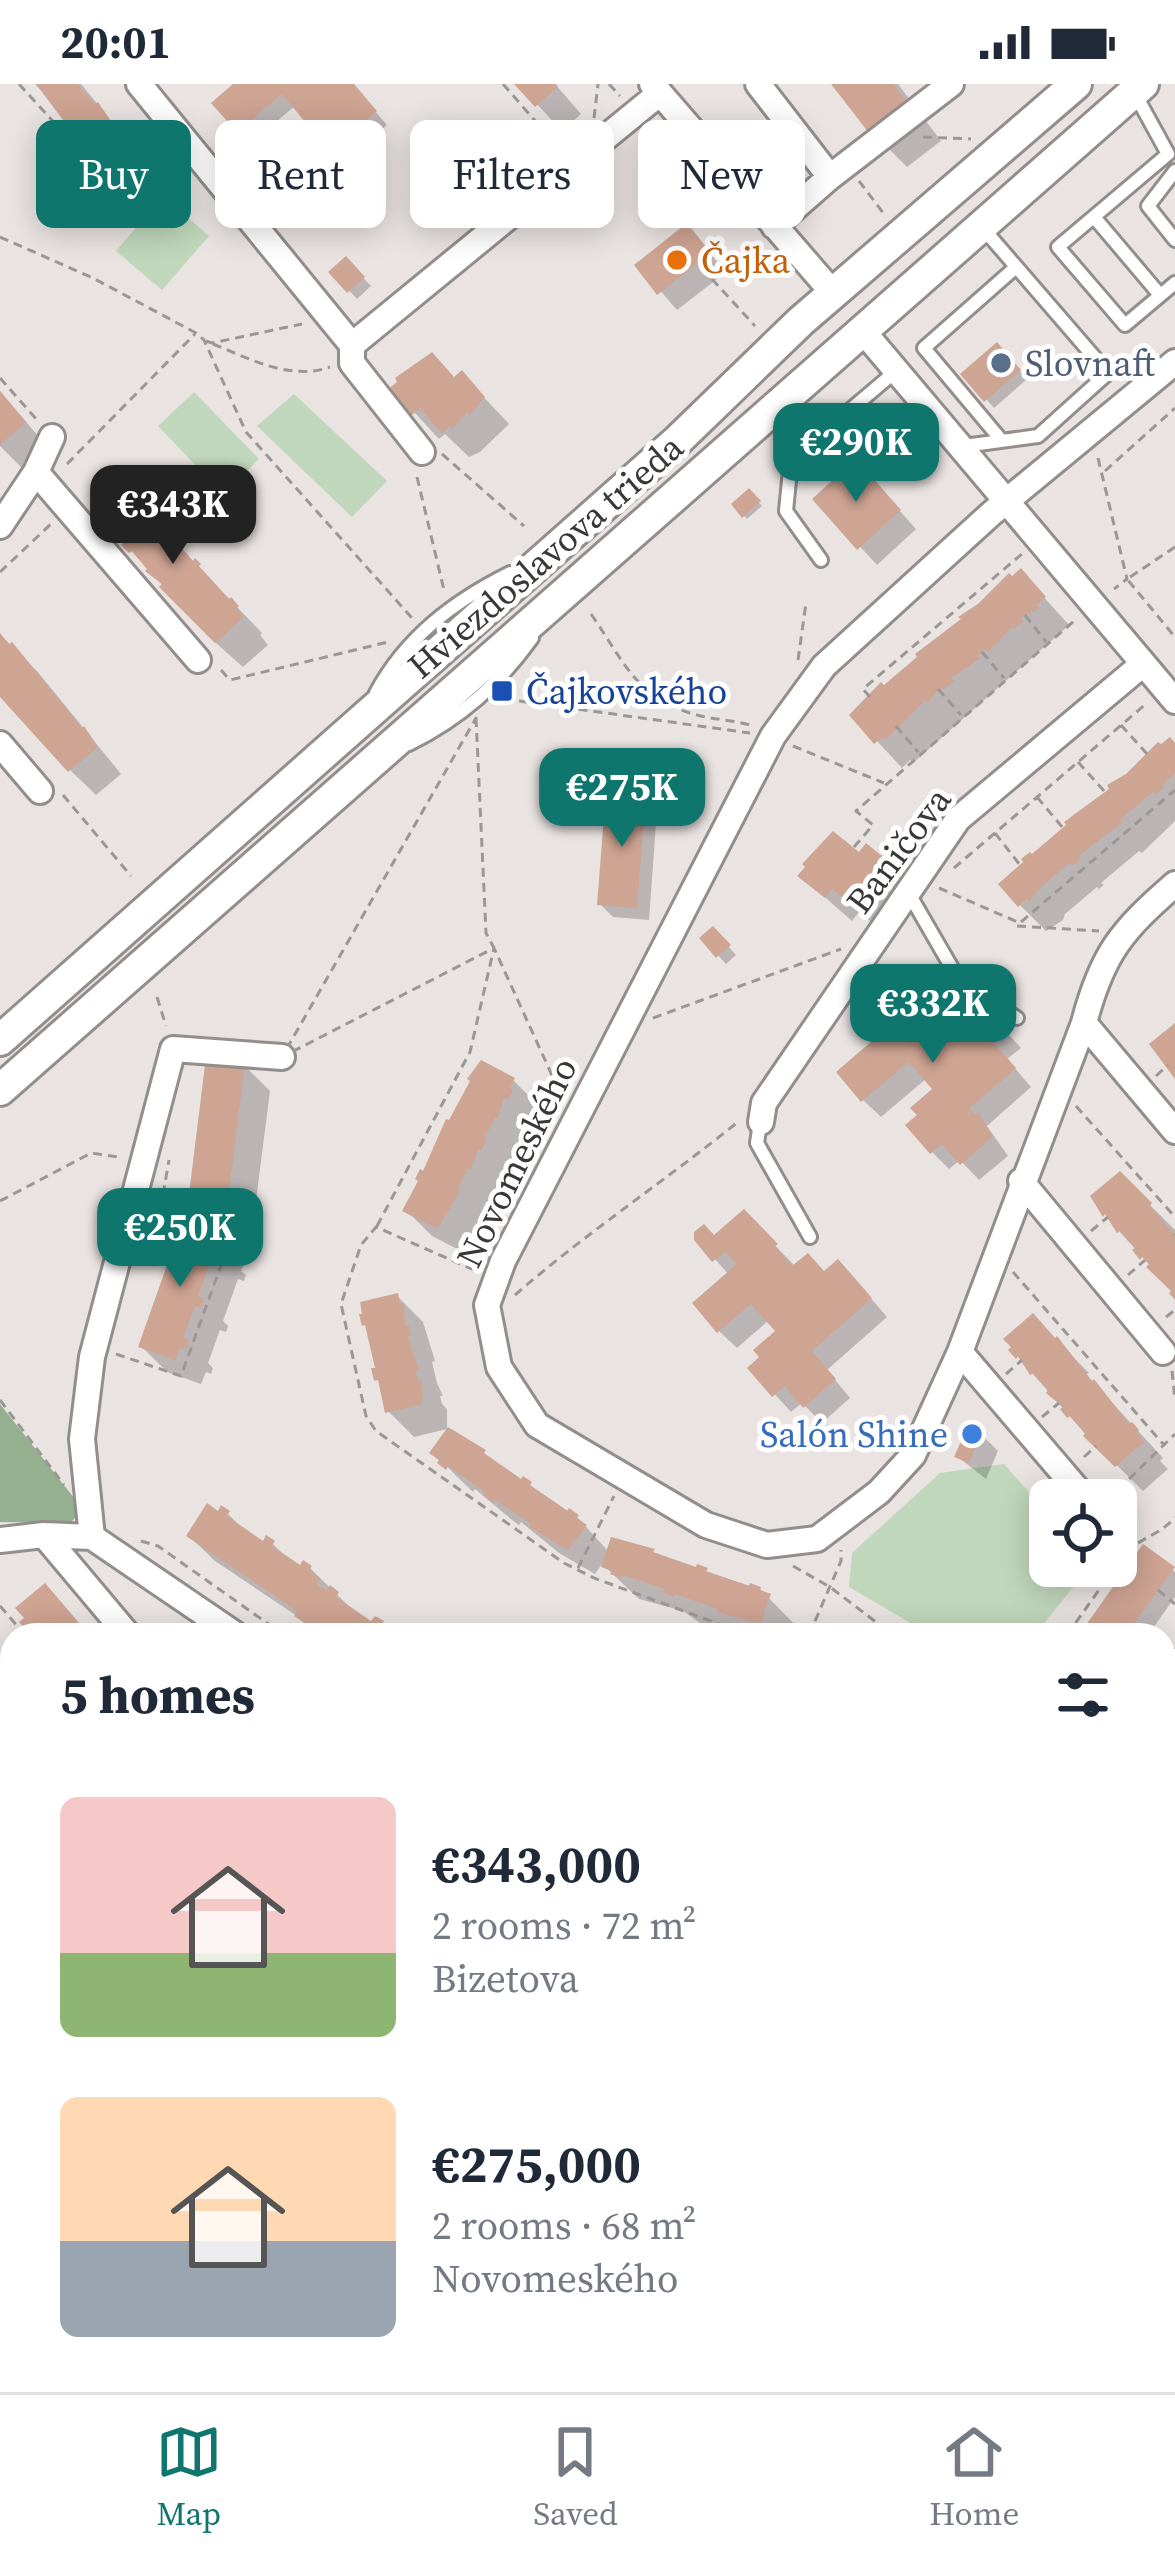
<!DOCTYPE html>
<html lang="en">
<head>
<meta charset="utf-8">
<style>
  :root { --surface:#fff; --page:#f2f2f3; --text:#1f2937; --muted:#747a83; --line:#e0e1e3; --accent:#0f766e }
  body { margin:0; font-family:"Source Serif 4",serif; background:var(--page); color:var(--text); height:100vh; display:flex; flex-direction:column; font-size:45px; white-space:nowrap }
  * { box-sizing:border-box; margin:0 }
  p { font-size:39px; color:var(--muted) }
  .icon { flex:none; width:66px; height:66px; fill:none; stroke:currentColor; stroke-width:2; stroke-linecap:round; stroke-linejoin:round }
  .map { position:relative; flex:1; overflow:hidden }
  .side { position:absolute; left:0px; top:1539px; width:1176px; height:771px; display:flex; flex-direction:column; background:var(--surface); border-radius:36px 36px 0 0; box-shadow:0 6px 30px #0003 }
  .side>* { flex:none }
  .top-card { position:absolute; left:36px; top:36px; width:1104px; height:108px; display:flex; gap:24px }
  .fabs { position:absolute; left:1029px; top:1395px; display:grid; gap:24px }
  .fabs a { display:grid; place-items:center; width:108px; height:108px; border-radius:18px; background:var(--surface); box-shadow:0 6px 30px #0003; font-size:60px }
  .price { position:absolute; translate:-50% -102px; padding:0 27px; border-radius:24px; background:var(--accent); color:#fff; font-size:39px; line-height:78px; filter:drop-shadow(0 3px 6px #0008) }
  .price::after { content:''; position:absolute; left:50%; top:72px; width:36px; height:27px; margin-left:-18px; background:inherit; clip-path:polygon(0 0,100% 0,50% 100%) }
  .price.selected { background:#222; color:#fff }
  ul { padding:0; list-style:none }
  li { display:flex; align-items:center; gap:36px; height:300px; padding:0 60px }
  li span { display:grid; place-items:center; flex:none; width:336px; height:240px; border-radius:18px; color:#555 }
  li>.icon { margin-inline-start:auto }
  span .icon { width:144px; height:144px; fill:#fffc; stroke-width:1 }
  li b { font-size:51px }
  h2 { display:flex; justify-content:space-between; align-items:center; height:144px; padding:0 60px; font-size:51px }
  .pill { padding:0 42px; border-radius:18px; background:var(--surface); box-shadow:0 6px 30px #0003; font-size:42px; line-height:108px }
  .pill.selected { background:var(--accent); color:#fff }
  .status { display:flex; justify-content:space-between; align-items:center; height:84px; padding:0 60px; background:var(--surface); direction:ltr }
  .status svg { height:33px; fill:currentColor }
  .dock { display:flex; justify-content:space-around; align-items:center; height:168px; border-top:3px solid var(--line); background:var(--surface); font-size:33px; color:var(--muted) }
  .dock a { display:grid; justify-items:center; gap:6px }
  .dock .selected { color:var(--accent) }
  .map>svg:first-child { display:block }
</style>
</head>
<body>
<div class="status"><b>20:01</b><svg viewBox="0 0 49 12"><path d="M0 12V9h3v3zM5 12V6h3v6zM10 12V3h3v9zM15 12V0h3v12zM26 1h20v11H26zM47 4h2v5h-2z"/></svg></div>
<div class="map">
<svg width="1175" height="2308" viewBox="0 0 1175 2308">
  <rect width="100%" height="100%" fill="#e9e3e1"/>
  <path fill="#c0d7bb" d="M163 112 209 152 162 206 116 167Z
    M194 308 259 375 223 410 158 342Z
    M294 310 387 397 352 433 257 342Z
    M1004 1380 1050 1432V1482H1090L1035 1551H985L974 1544 968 1551H931L849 1503 852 1469 940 1389Z"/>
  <path fill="#94b08f" d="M0 1320 78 1419 77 1432 70 1439 0 1438Z"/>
  <path fill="#0003" d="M35 0H81L135 66 116 84Z
    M237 0H352L387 41 341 81 365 109 336 134 324 121 309 38 295 22 251 59 239 46Z
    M518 0H555L581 30 562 47Z
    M835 0H898L941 57 907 83 871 47Z
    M687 143 726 188 677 226 638 181Z
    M346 176 371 202 357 215 332 188Z
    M997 262 1027 295 994 324 964 290Z
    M462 290 509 340 480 368 469 373 445 350 439 355 393 305 455 295Z
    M0 307 49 365 25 387 0 362Z
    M873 397 916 445 877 481 816 415Z
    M749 408 762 422 747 435 735 421Z
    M130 411 262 549 260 551 268 561 243 583 207 551 117 451Z
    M1021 488 1069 541 913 679 910 676 902 684 853 631Z
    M0 551 37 587 121 690 96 711 45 662 0 607Z
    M1175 663V737L1142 769 1139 767 1101 799 1104 801 1099 805 1097 803 1065 830 1063 836 1046 847 1020 821Z
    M644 713 657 726 649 836 613 833 600 820Z
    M859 772 891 783 917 809 885 849 859 828 852 837 801 792Z
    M713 846 736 871 726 880 703 855Z
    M935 920 954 941 983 948 996 937 1021 964 1007 975 1031 1003 987 1042 1008 1072 979 1096 960 1076 949 1085 932 1068 921 1031 936 1006 927 994 881 1033 863 1016Z
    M244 981 270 1007 252 1148 217 1143 191 1117Z
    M513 996 539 1022 524 1059 521 1057 507 1090 504 1088 497 1109 494 1108 482 1132 485 1134 463 1168 432 1152 406 1126Z
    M1120 1091 1175 1146V1209L1119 1147Z
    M743 1129 796 1183 855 1196 887 1233 827 1286 850 1314 822 1339 802 1319 791 1328 751 1284 779 1247 769 1236 737 1264 719 1247 729 1191 697 1155 715 1154Z
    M219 1152 245 1177 241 1187 246 1191 244 1197 238 1195 223 1237 228 1242 226 1248 220 1246 208 1279 213 1284 211 1290 206 1288 201 1300 167 1288 141 1262Z
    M397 1212 423 1238 435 1277 432 1278 437 1299 443 1312H440L442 1320 447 1325V1345L414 1353 388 1327 382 1300 377 1295Z
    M1033 1233 1089 1289 1086 1291 1094 1299 1163 1374 1160 1377 1168 1385 1143 1407 1087 1352 1018 1273 1007 1255Z
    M449 1347 577 1433 609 1468 664 1475 760 1505 805 1551H732L711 1543 710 1546 683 1527 639 1515 602 1480 595 1490 559 1469 521 1438 519 1441 512 1436 475 1405 473 1408 433 1369Z
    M980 1349 998 1367 986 1395 958 1373Z
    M228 1430 250 1452 264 1461 273 1460 296 1483 310 1484 360 1533 372 1541 382 1540 393 1551H317L300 1534 215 1477 189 1452 219 1431Z
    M1144 1465 1175 1488V1513L1148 1551H1082Z
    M1164 1779 1175 1787V1829L1164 1821Z
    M2 1989 12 1998V2092L0 2080V2028L8 2022 0 2013Z
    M0 2112 12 2127 9 2162 0 2153Z"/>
  <path fill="#cea493" d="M36 0H77L95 20 98 18 112 39 88 60 69 38 66 40Z
    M233 0H354L377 27 330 67 354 95 322 123 272 66 305 38 282 10 237 48 211 19Z
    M514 0H556L558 3 535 23Z
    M831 0H893L908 19 869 49Z
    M687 139 711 169 657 211 634 181Z
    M346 172 365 193 347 209 328 188Z
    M997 258 1021 286 984 318 960 290Z
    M432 268 454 293 462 286 485 313 470 331 467 328 453 345 450 342 442 350 420 324 411 332 388 305 397 298 395 294Z
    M0 307 26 338 0 361Z
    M856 375 901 426 857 466 812 415Z
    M749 404 761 417 742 434 731 420Z
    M130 407 163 438 161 440 193 477 195 474 201 480 199 482 229 515 231 513 239 522 236 524 244 533 215 559 159 503 162 500 145 487 147 485 132 467 129 469 121 461 124 458 107 445 110 442 102 434Z
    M1021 484 1046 513 1037 521 1040 524 1025 531 1021 535 1023 538 1014 545 1012 543 988 568 986 565 978 572 981 574 951 594 954 597 945 605H938L928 619 926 616 885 656 883 653 874 660 849 631 881 598 884 601 917 573 915 570 961 535 958 533 978 520 1009 489 1012 492Z
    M0 549 9 560 12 558 82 644 84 642 98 663 68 688 0 613Z
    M1170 653 1175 659V689L1163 700 1165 702 1157 710 1154 707 1120 736 1123 738 1078 772 1080 774 1072 782 1069 779 1040 804 1029 818 1027 815 1018 823 998 800 1023 778 1021 775 1030 768 1032 770 1066 741 1064 738 1109 705 1107 701 1126 690 1158 658 1161 660Z
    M606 707 646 710 637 824 597 821Z
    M833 747 859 768 866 759 893 781 868 819 865 816 858 826 832 805 825 814 797 792 805 783 802 780Z
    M713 842 731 861 716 874 699 854Z
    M901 883 932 918 935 916 951 940 967 927 982 945 996 933 1006 945 992 957 1016 984 969 1025 975 1031 978 1028 993 1053 960 1081 942 1060 930 1070 905 1041 917 1031 910 1024 932 1005 909 978 861 1018 836 988 894 938 870 910Z
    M1175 939V995L1149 960Z
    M206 973 245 978 227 1124 188 1118Z
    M481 976 515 994 510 1004 513 1006 508 1016 504 1014 498 1035 495 1034 484 1054 487 1056 481 1067 478 1065 471 1086 468 1084 458 1105 461 1106 437 1145 402 1127 418 1097 415 1095 420 1085 423 1087 446 1035 449 1036 470 997 467 995Z
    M1120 1087 1152 1119 1150 1122 1175 1151V1216L1169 1209 1171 1207 1146 1183 1149 1180 1142 1173 1140 1176 1132 1166 1135 1164 1120 1147 1117 1149 1105 1130 1103 1133 1090 1112Z
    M744 1125 778 1160 775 1162 792 1182 808 1169 824 1187 838 1175 872 1214 812 1267 836 1295 803 1324 785 1302 772 1313 747 1284 759 1273 753 1266 775 1247 751 1220 717 1249 692 1219 737 1180 725 1168 712 1178 694 1156V1148L704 1140 714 1151Z
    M183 1136 220 1149 216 1161 222 1163 218 1173 213 1171 198 1212 204 1214 201 1224 195 1222 183 1254 189 1256 186 1266 180 1264 175 1276 138 1263Z
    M398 1209 400 1220 404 1219 405 1241H409L411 1252 408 1253 419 1286 416 1287 418 1297 422 1296 423 1320 385 1329 378 1296 374 1297 371 1284H375L365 1241 362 1242 359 1230H362L360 1218Z
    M1033 1229 1055 1254 1057 1252 1092 1297 1094 1295 1129 1340 1132 1338 1139 1346 1137 1349 1144 1358 1115 1383 1083 1352 1085 1349 1070 1332 1067 1334 1060 1325 1063 1323 1046 1309 1048 1306 1033 1289 1030 1291 1018 1272 1016 1275 1008 1266 1011 1263 1003 1255Z
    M968 1341 982 1347 969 1379 954 1373Z
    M448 1343 486 1366 484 1369 521 1395 523 1392 532 1398 530 1401 567 1427 569 1424 579 1431 577 1434 587 1441 568 1466 529 1443 531 1440 494 1415 492 1418 483 1411 485 1408 448 1382 446 1386 437 1379 439 1376 429 1369Z
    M207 1419 218 1427 221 1421 230 1427 227 1432 263 1457 266 1451 275 1457 272 1462 300 1481 303 1476 312 1482 309 1487 320 1494 316 1500 327 1507 330 1501 339 1508 336 1513 371 1537 375 1532 384 1537 380 1543 392 1551H322L294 1532 297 1527 186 1452Z
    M611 1453 655 1465 653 1468 696 1483 697 1480 708 1484 706 1487 749 1502 750 1499 761 1503 760 1506 771 1510 760 1540 717 1528 718 1525 675 1510 674 1513 663 1509 665 1505 623 1491 621 1494 610 1490 612 1487 601 1483Z
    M1143 1460 1175 1483 1126 1551H1079Z
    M45 1499 74 1533 90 1551H39L31 1542 26 1546 19 1538 24 1534 15 1524Z
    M1164 1776 1175 1783V1822L1164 1814Z
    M3 1985 12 1995V2061L0 2071Z
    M1164 2080 1175 2093V2156L1164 2143Z
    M0 2109 12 2126V2147L0 2156Z
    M487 2298H528L537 2308H476Z
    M888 2298H927L934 2306 940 2301 946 2308H877Z
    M1006 2298H1078L1087 2308H1016Z"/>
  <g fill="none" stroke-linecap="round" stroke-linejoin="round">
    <g stroke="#938e8c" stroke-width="18">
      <path id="service" d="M1134 8 1168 70 1058 163 1125 241 1175 199
        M1175 87 1148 122 1175 156
        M1094 133 1160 211
        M1002 357 924 264 1016 183
        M964 362 1038 352 1108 289 981 142
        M821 476 786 427 791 376 896 287
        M376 609C406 553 454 517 510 489
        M409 660C461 634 498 601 532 554
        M908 808 960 898 1017 934
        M760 1039 757 1059 810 1153
        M0 1643 3 1648 0 1688
        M0 1805 12 1824
        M949 2298 959 2308
        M1136 2298V2308
        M854 2308 865 2298"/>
    </g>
    <g stroke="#938e8c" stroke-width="30">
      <path id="minor" d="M139 0 352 261 660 9
        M652 0 833 209
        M758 0 830 93
        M774 142 830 93 951 0
        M862 246 1175 617
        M352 261V279L422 368
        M1175 278 992 429 824 582 773 652 503 1177 487 1221 499 1283 537 1341 706 1441 767 1461 817 1455 879 1408 913 1371 960 1268 1084 939C1102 870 1121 847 1175 800
        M36 388 198 576
        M0 442 36 388 52 353
        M0 660 40 707
        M1084 939 1175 1047
        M761 1038 764 1019 958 735 1143 580
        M1021 1097 1163 1268
        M960 1268 1077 1405
        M44 1451 128 1551
        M92 1453 82 1355 92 1273 173 965 282 973
        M0 1456 44 1451 92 1453 236 1551
        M1164 1616 1175 1604
        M1164 1651 1175 1659
        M1164 1717 1175 1724
        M1164 2206 1175 2219"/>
    </g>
    <g stroke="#938e8c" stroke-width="36">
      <path id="tertiary" d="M0 956 677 357 801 237 1076 0
        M0 1006 1143 0
        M0 1758 12 1776
        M405 2298 413 2308"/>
    </g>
    <path stroke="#9b9795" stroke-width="3" stroke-dasharray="9 6" stroke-linecap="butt" d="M19 0 60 45
      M503 0 557 62
      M609 0 620 12
      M594 34 598 0
      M655 40 665 53
      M923 53 971 55
      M859 97 884 130
      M0 153 93 194 196 249 204 256 246 348 412 534
      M712 195 755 242
      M206 257 212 259 302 240
      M213 260C250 275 291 297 330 283
      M0 294 38 337
      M442 370 524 442
      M1098 374 1127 495 1114 505
      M67 380 195 250
      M1105 387 1175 324
      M417 393 444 506
      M1175 463 1127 495 1175 553
      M0 488 51 440
      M591 530C624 577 635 614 697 631 715 636 735 636 753 642
      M1025 531 1046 558
      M982 568 1004 594
      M798 576 806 519
      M221 586 230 596 388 558
      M938 605 961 631
      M506 611 512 616 750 649
      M870 613 863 605 1023 469
      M476 634 486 849 494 864 282 973Z
      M1121 641 1148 671
      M896 642 918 668
      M793 662 884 699
      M1078 678 1105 708
      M63 711 131 792
      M1037 713 1063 744
      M995 749 1020 781
      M854 763 873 741 856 727 1074 537
      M954 784 1147 619
      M939 804 1020 839
      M1021 838 1175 706
      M1017 842 1099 847
      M157 913 166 942
      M653 934 841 865
      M1156 992 1168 981
      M1076 1022 1175 1133
      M0 1117 91 1069 118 1073
      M377 1142 470 968 494 864 561 1011
      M1091 1147 1108 1133
      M1174 1151 1175 1150
      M149 1153 161 1122 169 1076
      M474 1186 376 1143 361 1161 341 1220 366 1332 376 1347 564 1479 594 1494 749 1551
      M1013 1188 1164 1361
      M1128 1191 1145 1176
      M515 1211C586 1149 665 1097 739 1037
      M1166 1233 1175 1226
      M116 1270 181 1292 233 1148 162 1123
      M1172 1287 1175 1315
      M1006 1290 1022 1276
      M0 1316 64 1401
      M1042 1333 1059 1319
      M1084 1373 1096 1362
      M1102 1401 1122 1402 1175 1350
      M141 1457 158 1462 284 1551
      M1117 1480C1137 1451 1157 1455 1175 1433
      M793 1482 830 1503 893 1551
      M578 1484 614 1412
      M1158 1506 1175 1520
      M0 1522 25 1551
      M809 1551 841 1477V1466
      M1067 1551 1116 1482
      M1164 1576 1175 1564
      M1164 1831 1175 1839
      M1164 1870 1175 1883
      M1164 2000 1175 1990
      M0 2265 12 2259"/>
    <use href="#service" stroke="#fff" stroke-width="12"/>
    <use href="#minor" stroke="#fff" stroke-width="24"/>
    <use href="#tertiary" stroke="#fff" stroke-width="30"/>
  </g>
  <circle fill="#e8710a" stroke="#fff" stroke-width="4.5" cx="677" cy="176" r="12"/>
  <circle fill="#5c6f8a" stroke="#fff" stroke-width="4.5" cx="1001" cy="279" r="12"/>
  <rect fill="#1a4fb4" stroke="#fff" stroke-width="4.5" x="490" y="595" width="24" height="24" rx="6"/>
  <circle fill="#3f7fe0" stroke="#fff" stroke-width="4.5" cx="972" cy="1350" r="12"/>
  <g text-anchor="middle" stroke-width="10" stroke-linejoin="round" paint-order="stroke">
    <g font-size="36" fill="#c56008" stroke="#fff" text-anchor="start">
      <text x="701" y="189">Čajka</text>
    </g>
    <g font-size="36" fill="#4e5e75" stroke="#fff" text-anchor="start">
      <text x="1025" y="292">Slovnaft</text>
    </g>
    <g font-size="36" fill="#3a3837" stroke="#fff">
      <text transform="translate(545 472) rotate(-41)" y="13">Hviezdoslavova trieda</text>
      <text transform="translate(898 766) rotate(-53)" y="13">Baničova</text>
      <text transform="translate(516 1078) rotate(-64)" y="13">Novomeského</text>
    </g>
    <g font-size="36" fill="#164399" stroke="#fff" text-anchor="start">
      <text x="526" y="620">Čajkovského</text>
    </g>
    <g font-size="36" fill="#366cbe" stroke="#fff" text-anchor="end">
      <text x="948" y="1363">Salón Shine</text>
    </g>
  </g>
</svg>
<div class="fabs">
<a><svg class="icon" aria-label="locate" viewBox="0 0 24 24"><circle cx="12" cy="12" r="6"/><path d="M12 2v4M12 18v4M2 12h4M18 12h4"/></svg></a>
</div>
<b class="price" style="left:856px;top:421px">€290K</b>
<b class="price selected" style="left:173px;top:483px">€343K</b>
<b class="price" style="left:622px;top:766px">€275K</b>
<b class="price" style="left:933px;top:982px">€332K</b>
<b class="price" style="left:180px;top:1206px">€250K</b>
<div class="top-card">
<a class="pill selected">Buy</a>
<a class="pill">Rent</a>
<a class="pill">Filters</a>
<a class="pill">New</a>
</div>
<section class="side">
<h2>5 homes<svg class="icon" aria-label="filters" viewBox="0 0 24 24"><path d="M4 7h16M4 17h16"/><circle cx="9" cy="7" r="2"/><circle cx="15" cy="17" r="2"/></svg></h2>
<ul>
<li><span style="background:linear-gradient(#f6c9c9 65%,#8fb573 0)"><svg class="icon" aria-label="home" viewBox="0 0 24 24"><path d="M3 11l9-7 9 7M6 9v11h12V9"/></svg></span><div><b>€343,000</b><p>2 rooms · 72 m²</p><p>Bizetova</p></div></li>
<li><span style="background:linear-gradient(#ffd9b3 60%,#9aa5b1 0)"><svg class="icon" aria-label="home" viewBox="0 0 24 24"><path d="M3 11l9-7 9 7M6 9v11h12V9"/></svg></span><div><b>€275,000</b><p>2 rooms · 68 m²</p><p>Novomeského</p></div></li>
</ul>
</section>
</div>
<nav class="dock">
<a class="selected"><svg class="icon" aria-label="map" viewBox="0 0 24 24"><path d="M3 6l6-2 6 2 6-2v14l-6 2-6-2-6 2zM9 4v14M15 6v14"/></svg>Map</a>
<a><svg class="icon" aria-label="saved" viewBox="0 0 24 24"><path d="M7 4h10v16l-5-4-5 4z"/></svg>Saved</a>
<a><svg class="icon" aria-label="home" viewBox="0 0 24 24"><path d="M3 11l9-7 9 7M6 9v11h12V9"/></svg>Home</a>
</nav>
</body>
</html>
